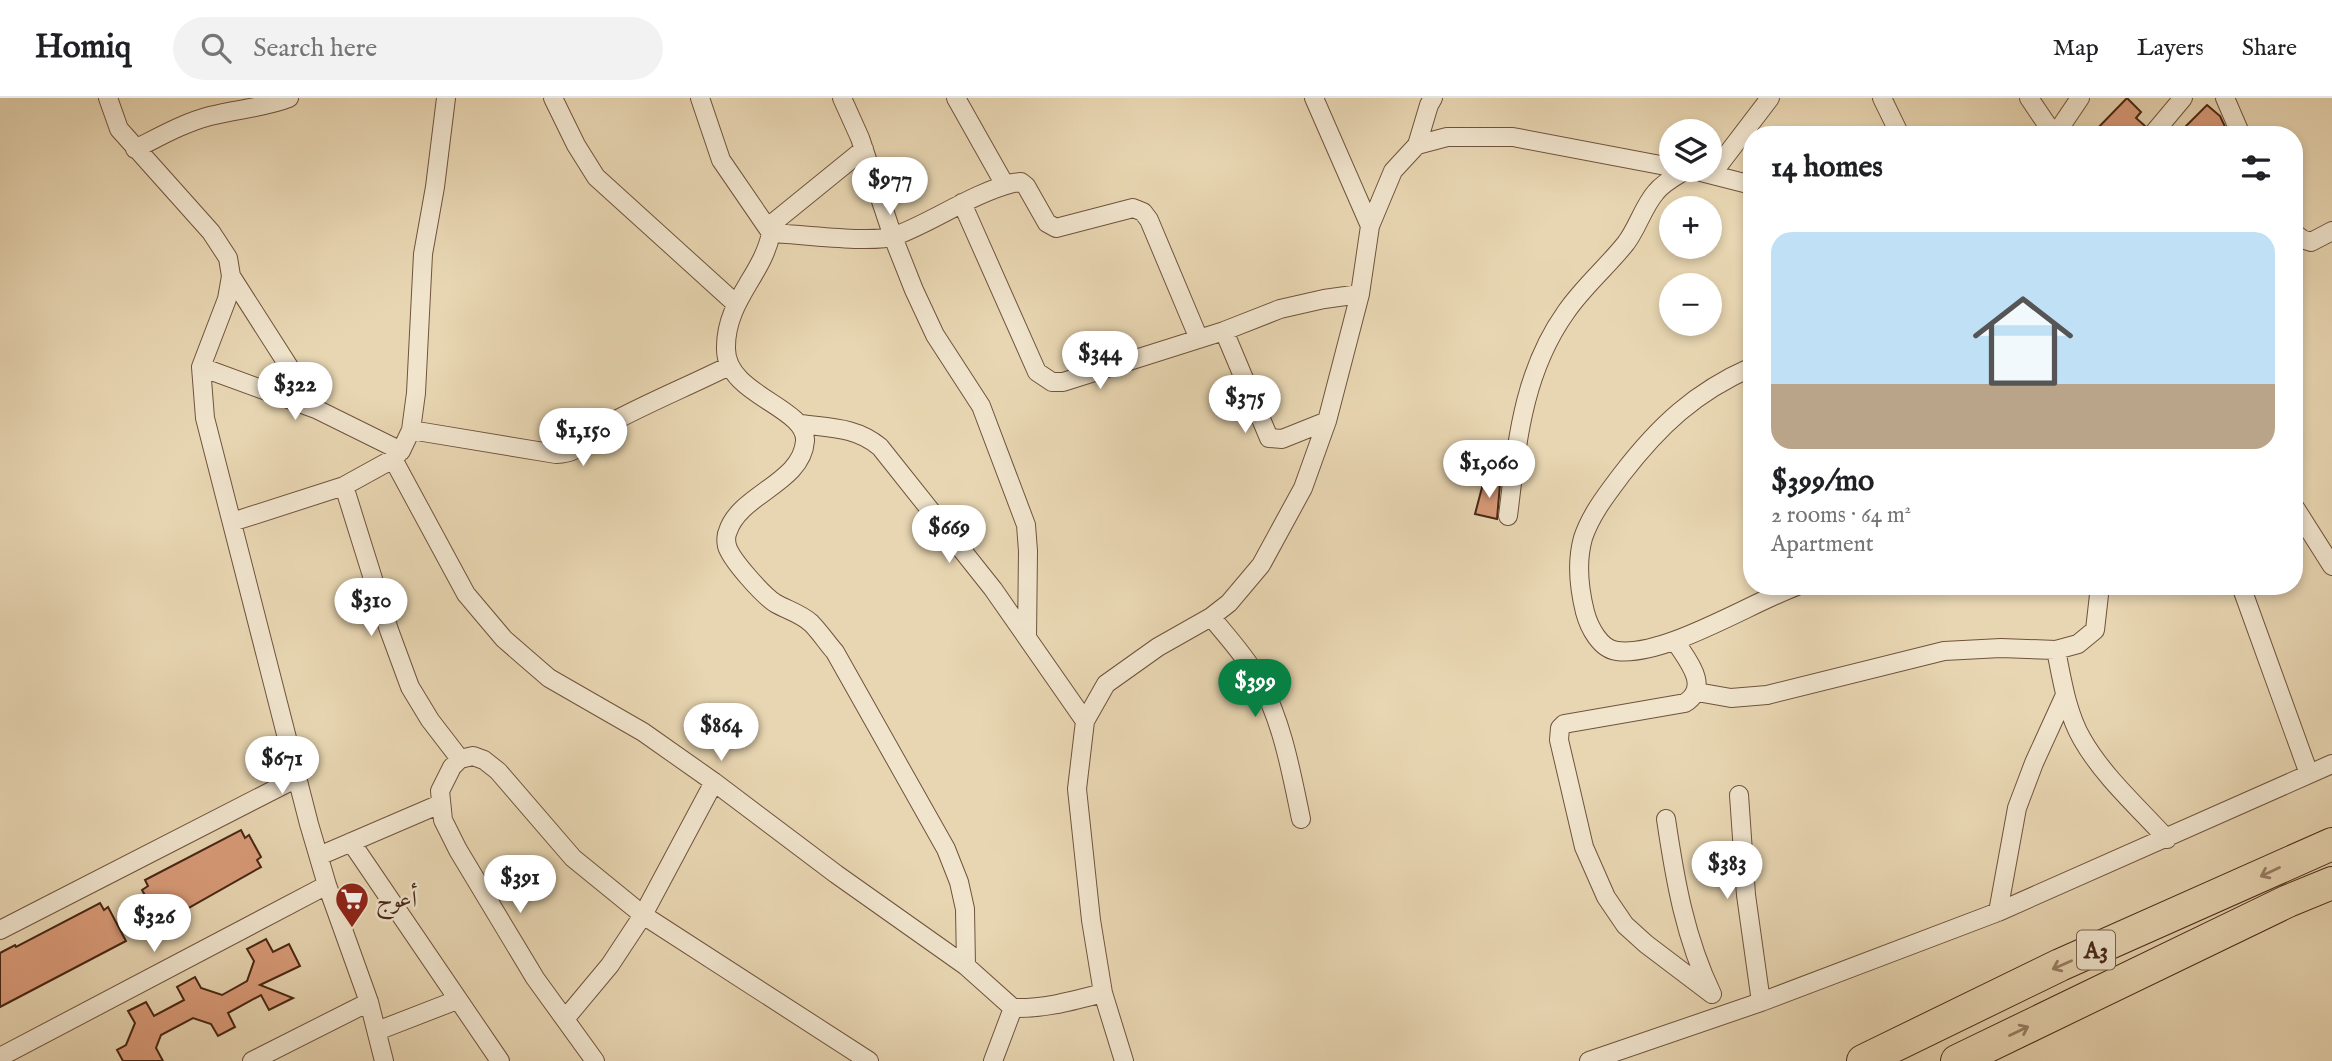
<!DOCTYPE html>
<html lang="en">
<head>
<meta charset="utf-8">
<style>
  :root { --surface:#fff; --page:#f2f2f2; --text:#202124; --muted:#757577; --line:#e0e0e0; --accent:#0b8043 }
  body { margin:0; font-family:"IM FELL English",Amiri,serif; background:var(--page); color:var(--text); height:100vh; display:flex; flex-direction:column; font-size:26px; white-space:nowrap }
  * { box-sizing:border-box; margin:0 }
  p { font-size:23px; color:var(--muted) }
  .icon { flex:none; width:38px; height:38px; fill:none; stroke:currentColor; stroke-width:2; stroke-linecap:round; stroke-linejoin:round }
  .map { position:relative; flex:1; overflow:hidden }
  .drawer { position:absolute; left:1743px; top:28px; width:560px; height:469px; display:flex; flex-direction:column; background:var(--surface); border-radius:28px; box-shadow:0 4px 10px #0003 }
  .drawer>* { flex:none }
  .fabs { position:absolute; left:1659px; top:21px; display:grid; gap:14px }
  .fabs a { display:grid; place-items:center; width:63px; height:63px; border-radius:50%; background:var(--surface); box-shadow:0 4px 10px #0003; font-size:35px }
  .price { position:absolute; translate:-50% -60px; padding:0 16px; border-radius:24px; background:#fff; color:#222; font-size:23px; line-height:46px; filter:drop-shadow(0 2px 4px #0008) }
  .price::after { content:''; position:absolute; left:50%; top:42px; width:21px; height:16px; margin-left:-10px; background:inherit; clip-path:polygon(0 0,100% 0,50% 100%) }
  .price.selected { background:var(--accent); color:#fff }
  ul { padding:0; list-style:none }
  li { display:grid; align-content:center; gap:14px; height:371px; padding:0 28px }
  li+li { border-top:2px solid var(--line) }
  li span { display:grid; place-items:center; height:217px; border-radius:21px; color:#555 }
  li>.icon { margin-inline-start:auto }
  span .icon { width:126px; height:126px; fill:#fffc; stroke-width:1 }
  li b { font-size:30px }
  h2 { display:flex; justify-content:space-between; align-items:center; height:84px; padding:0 28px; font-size:30px }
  header { display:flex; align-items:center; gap:42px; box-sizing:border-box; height:98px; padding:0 35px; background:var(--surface); border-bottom:2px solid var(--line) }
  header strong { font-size:33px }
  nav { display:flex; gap:38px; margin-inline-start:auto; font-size:24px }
  .search { width:490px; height:63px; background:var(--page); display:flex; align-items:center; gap:18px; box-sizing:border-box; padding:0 24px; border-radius:38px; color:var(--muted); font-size:26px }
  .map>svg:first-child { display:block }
</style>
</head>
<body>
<header>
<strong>Homiq</strong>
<div class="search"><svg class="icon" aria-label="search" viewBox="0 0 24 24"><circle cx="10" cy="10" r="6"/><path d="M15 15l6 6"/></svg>Search here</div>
<nav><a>Map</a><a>Layers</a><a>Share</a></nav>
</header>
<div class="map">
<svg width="2332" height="963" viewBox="0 0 2332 963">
  <rect width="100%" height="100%" fill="#e8d6b2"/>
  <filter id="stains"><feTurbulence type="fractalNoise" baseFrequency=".00286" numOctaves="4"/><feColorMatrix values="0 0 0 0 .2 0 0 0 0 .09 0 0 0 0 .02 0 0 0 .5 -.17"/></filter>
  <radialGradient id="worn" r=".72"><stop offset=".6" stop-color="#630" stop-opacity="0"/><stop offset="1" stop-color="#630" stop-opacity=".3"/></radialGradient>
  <path fill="#d99b78" stroke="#482715" stroke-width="2" d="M2127 0 2141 14 2136 20 2145 28 2141 37H2091Z
    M2207 7 2220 18 2229 37H2177Z
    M1484 382 1500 386 1497 421 1475 416Z
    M241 732 245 740 249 737 261 759 257 762 261 769 169 821 166 815 158 820 142 792 148 788 145 782Z
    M100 805 104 812 108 809 126 843 0 909V855L15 847 16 849Z
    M266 841 273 854 289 846 300 868 260 887 293 900 269 912 261 897 228 915 235 929 218 938 211 926 193 920 161 937 156 950 163 963H123L117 952 126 947 135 925 128 913 146 904 154 918 184 902 177 889 195 879 201 890 222 897 247 883 254 863 247 851Z"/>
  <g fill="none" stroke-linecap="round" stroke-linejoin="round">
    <g stroke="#70533c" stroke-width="20">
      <path id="street" d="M108 0 119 31 211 134 228 160 231 178 227 201 201 269 205 320 309 726 327 787 369 904 384 963
        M553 0 576 47 596 79 735 205
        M700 0 721 62 771 135C763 177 725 203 726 251 726 297 807 309 805 343 802 385 740 396 728 433 726 437 726 444 727 448 731 462 763 497 775 505 787 512 800 515 811 525 820 534 827 545 835 554L946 751 959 784 965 811 966 868
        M842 0 860 40 893 139 914 192 935 237 981 308 1026 427 1028 453 1027 540
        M956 0 1005 87
        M1314 0 1370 128
        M1882 0 1900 37
        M2029 0 2054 37
        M2225 0 2241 37
        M2055 37 2080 0
        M2152 37 2183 0
        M1417 47 1429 7 1433 0
        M135 51C159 39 183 25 210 18 236 11 264 10 289 0
        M1701 74 1752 87
        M1712 76 1770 0
        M962 105 1037 274 1052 284H1063L1224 233 1280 211 1324 201 1360 196
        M768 129 864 51
        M771 135C799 136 872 146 895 138 935 123 971 96 1013 85L1021 84 1026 88 1047 125 1056 130 1133 110 1143 114 1149 122 1199 241
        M2294 135 2302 141 2311 144 2332 133
        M231 178 316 311
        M1224 233 1269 340 1282 341 1327 323
        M201 269 316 311 401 353
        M1752 269C1695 294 1659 328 1622 376 1607 396 1591 416 1583 440 1576 465 1579 490 1585 514 1589 529 1600 551 1617 553 1665 559 1750 505 1797 488
        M800 326C830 330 856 329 880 349L993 491 1085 623
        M411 332 556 356C583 355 581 341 601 330 642 307 687 289 729 268
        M393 361 466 496 504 541 549 580 643 634 714 684 836 776 966 868 1013 910C1044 911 1072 903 1103 895
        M344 388 389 532 410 589 430 622 460 661
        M2294 408 2332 468
        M1508 418C1517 346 1522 276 1566 214 1583 189 1607 169 1626 145 1638 129 1643 109 1656 94 1664 84 1676 78 1686 72
        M232 424 344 388 393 361 401 353 411 332 416 295 423 156 435 89 446 0
        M2241 488 2309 676
        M1211 519C1227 538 1245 558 1258 580 1282 622 1291 673 1301 721
        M1675 543C1687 562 1711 588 1685 605L1564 626 1560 630 1559 642 1584 749 1606 799 1625 827 1646 846 1712 896
        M2056 552C2062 582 2067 615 2082 641 2103 678 2138 709 2167 741
        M1697 594 1731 600 1767 597 1944 553 2001 550 2056 552 2078 546 2095 532 2100 488
        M1739 697 1746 797 1761 904
        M1666 721C1675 782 1685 840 1712 896
        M351 744 500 963
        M319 758 440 706
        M1998 814 2017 710 2034 665 2065 597
        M0 832 297 680
        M565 921 610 867 643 817 714 684
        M377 933 457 902
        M0 959 327 787
        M252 963 369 904
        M595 963 535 880 458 752 443 722 440 693 452 669 460 661 473 658 484 662 498 673 573 760 643 817 869 963
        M993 963 1013 910
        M1124 963 1103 895 1091 822 1077 691 1085 623 1106 586 1158 549 1211 519 1229 505 1261 467 1303 390 1327 323 1360 196 1370 128 1393 73 1417 47 1447 39H1513L1671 69
        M1589 963 1761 904 1998 814 2332 666"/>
    </g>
    <g stroke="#482715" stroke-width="34">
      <path id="highway" d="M1863 963 2060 867 2332 746
        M1957 963 2288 803 2332 785"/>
    </g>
    <use href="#street" stroke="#f0e4cd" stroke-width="18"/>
    <use href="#highway" stroke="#e8d6b2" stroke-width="32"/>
  </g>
  <defs><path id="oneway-shaft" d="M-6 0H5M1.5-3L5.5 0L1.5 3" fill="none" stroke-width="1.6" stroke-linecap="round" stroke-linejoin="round" transform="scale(1.75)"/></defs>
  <g stroke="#987e64">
    <use href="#oneway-shaft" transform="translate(2270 774) rotate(155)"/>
    <use href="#oneway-shaft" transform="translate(2062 867) rotate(156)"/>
    <use href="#oneway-shaft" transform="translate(2019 933) rotate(-26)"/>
  </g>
  <defs>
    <g id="supermarket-pin" transform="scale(1.75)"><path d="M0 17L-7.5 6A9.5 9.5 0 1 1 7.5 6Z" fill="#8f2418" stroke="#f0e4cd"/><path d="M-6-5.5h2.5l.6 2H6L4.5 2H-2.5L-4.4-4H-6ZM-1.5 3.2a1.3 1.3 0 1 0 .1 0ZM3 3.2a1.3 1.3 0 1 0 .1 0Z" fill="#fff"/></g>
  </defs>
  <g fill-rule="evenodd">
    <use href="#supermarket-pin" x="352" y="801"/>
  </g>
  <g text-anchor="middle" stroke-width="5" stroke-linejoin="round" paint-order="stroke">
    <rect fill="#f0e4cd" stroke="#7a604c" stroke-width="2" x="2077" y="832.5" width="38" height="39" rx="5"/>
    <g font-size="23" font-weight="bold" fill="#482715">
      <text x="2096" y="860">A3</text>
    </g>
    <g font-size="24" fill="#482715" stroke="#f0e4cd" text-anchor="start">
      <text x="376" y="809">أعوج</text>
    </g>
  </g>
  <rect width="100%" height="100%" filter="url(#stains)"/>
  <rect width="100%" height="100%" fill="url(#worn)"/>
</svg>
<div class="fabs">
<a><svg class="icon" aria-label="layers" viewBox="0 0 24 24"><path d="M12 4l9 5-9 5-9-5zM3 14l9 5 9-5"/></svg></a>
<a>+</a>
<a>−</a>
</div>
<b class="price" style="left:890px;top:119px">$977</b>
<b class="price" style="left:1100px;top:293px">$344</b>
<b class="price" style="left:295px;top:324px">$322</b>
<b class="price" style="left:1245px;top:337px">$375</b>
<b class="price" style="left:583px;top:370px">$1,150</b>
<b class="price" style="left:1489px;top:402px">$1,060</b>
<b class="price" style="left:949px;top:467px">$669</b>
<b class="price" style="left:371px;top:540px">$310</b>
<b class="price selected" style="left:1255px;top:621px">$399</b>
<b class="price" style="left:721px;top:665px">$864</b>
<b class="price" style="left:282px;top:698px">$671</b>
<b class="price" style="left:1727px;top:803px">$383</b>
<b class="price" style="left:520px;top:817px">$391</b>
<b class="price" style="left:154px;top:856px">$326</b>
<section class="drawer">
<h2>14 homes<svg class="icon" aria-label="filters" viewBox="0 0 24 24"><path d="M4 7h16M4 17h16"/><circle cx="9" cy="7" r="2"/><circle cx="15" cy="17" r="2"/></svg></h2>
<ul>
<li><span style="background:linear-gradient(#bfe0f5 70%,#b9a48a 0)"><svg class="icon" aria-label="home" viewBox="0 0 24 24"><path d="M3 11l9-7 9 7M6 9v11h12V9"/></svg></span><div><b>$399/mo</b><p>2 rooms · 64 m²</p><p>Apartment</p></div></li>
</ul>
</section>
</div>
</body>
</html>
